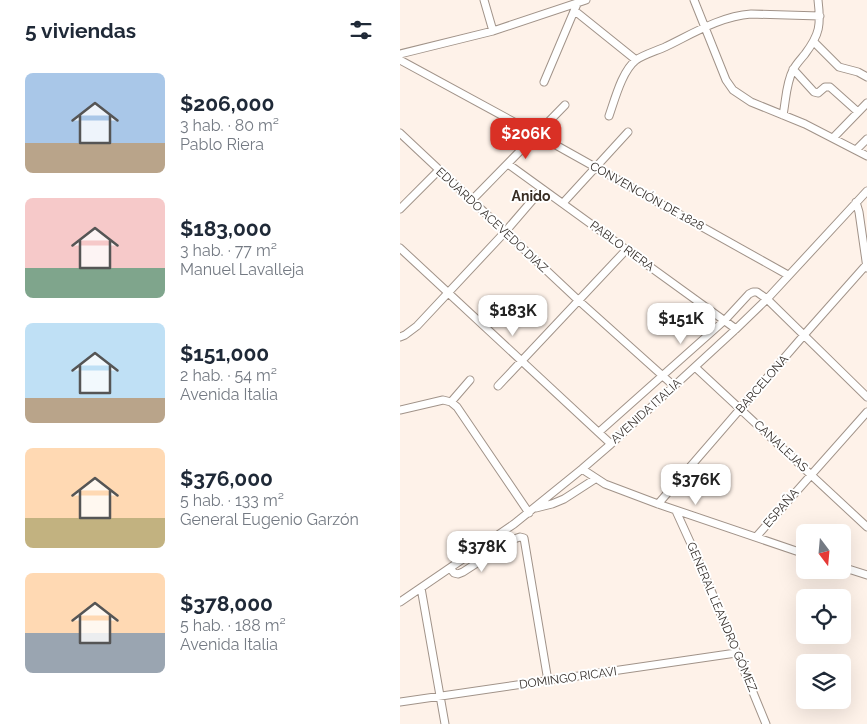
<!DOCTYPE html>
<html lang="es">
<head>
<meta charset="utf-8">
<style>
  :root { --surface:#fff; --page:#f2f2f3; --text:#1f2937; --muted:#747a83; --accent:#d93025 }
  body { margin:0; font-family:Raleway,sans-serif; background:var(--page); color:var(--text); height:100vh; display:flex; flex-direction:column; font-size:19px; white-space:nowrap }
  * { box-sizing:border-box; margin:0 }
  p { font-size:16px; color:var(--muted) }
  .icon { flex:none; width:28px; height:28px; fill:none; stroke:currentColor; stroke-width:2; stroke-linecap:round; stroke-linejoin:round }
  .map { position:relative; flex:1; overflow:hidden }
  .panel { display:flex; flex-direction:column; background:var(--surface); width:400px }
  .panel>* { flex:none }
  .needle { width:32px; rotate:164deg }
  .controls { position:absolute; left:396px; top:524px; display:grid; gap:10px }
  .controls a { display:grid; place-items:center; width:55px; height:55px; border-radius:8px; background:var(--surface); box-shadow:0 5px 20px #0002; font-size:25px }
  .price { position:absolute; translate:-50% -42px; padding:0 11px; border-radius:10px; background:#fff; color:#222; font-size:16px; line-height:32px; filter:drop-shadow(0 1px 2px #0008) }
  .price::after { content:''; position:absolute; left:50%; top:30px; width:15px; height:11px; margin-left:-8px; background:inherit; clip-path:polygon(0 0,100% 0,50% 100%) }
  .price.selected { background:var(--accent); color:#fff }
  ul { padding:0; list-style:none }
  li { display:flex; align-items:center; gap:15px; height:125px; padding:0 25px }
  li span { display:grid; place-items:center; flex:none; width:140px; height:100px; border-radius:8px; color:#555 }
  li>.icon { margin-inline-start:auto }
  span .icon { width:60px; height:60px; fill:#fffc; stroke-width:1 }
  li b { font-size:21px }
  h2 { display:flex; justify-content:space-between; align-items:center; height:60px; padding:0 25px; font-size:21px }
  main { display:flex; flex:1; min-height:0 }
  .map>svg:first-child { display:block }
</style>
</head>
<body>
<main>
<section class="panel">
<h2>5 viviendas<svg class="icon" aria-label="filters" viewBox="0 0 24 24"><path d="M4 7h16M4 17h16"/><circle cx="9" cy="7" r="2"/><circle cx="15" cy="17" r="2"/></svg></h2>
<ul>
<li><span style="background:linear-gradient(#a9c7e8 70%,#b9a48a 0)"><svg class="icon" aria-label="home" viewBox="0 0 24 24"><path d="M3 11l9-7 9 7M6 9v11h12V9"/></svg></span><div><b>$206,000</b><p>3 hab. · 80 m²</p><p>Pablo Riera</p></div></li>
<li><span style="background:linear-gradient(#f6c9c9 70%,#7fa58c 0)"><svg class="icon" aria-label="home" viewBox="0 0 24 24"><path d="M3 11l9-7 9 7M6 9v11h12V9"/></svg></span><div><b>$183,000</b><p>3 hab. · 77 m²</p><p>Manuel Lavalleja</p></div></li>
<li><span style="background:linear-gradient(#bfe0f5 75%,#b9a48a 0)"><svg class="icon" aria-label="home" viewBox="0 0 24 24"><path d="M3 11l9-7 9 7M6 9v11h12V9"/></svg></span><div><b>$151,000</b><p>2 hab. · 54 m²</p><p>Avenida Italia</p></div></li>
<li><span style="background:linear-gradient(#ffd9b3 70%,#c2b280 0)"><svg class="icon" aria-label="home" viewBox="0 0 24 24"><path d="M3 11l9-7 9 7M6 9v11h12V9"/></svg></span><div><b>$376,000</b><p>5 hab. · 133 m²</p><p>General Eugenio Garzón</p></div></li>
<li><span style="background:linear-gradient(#ffd9b3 60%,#9aa5b1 0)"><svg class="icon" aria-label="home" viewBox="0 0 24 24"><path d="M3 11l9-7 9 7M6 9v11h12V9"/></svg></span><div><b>$378,000</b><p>5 hab. · 188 m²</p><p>Avenida Italia</p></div></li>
</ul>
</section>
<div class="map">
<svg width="467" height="724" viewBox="0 0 467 724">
  <rect width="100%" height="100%" fill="#fef2e9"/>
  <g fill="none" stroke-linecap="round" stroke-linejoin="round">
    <g stroke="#a19389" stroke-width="9">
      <path id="minor" d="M84 0 93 31
        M294 0 326 80 333 90 351 102 405 124 467 156
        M175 11 236 60
        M414 42 439 67 458 72 467 77
        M0 54 93 31 186 0
        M0 60 136 134 388 275
        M393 69 414 92 418 93 425 87H430L458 112
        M144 82 177 4
        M383 115C386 100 386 83 393 70 396 64 401 59 405 54 420 34 421 25 418 0
        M209 116C215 99 222 71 236 60 243 55 256 51 265 47 292 34 321 16 351 14L420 16
        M0 133 178 300 274 386
        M433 138 467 103
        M456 150 467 139
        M108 164 336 329
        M72 200 165 105
        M456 202 459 212 467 268
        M163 203 228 132
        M0 209 39 170
        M0 248 211 444
        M0 337 5 335 17 326 105 232 142 189
        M295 367 467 527
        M98 386 227 249
        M51 402 70 380
        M0 410 43 400 51 402 57 407 129 513
        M199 432 325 320 349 294 353 292H357L367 299 467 397
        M182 469 205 484 258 504 405 554
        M258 504 404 335 467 264
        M136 508 152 504 164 499 195 479
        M276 511 301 566 366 724
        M356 537 467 412
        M442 567 467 575
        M50 568 54 573 58 574 63 572 114 539 120 537 124 538 148 681
        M21 588 45 724
        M0 602 114 524 182 469 211 444 336 329 367 299 467 191
        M0 702 336 653"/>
    </g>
    <use href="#minor" stroke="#fff" stroke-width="7"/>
  </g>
  <g text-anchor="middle" stroke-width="4" stroke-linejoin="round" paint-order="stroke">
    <g font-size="12" fill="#352f2b" stroke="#fff">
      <text transform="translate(247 196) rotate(29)" y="4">CONVENCIÓN DE 1828</text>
      <text transform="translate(92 220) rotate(43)" y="4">EDUARDO ACEVEDO DIAZ</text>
      <text transform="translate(222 246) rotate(36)" y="4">PABLO RIERA</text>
      <text transform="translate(362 384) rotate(-49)" y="4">BARCELONA</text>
      <text transform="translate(246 411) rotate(-42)" y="4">AVENIDA ITALIA</text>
      <text transform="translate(381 446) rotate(43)" y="4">CANALEJAS</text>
      <text transform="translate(381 508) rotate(-49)" y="4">ESPAÑA</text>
      <text transform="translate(322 617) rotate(67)" y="4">GENERAL LEANDRO GÓMEZ</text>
      <text transform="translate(168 678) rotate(-8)" y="4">DOMINGO RICAVI</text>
    </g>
    <g font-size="14" font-weight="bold" fill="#372c23" stroke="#fff">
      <text x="131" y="201">Anido</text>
    </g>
  </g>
</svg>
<div class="controls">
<a><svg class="needle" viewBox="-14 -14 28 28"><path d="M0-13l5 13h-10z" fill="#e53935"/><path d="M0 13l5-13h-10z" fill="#747a83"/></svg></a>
<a><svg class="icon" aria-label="locate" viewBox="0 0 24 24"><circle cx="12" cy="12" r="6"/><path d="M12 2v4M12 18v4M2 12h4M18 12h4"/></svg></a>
<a><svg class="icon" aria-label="layers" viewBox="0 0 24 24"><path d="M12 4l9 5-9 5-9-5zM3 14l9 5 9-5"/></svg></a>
</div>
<b class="price selected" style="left:126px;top:160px">$206K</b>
<b class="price" style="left:113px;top:337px">$183K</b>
<b class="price" style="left:281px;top:345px">$151K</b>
<b class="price" style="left:296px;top:506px">$376K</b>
<b class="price" style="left:82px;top:573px">$378K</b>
</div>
</main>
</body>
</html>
